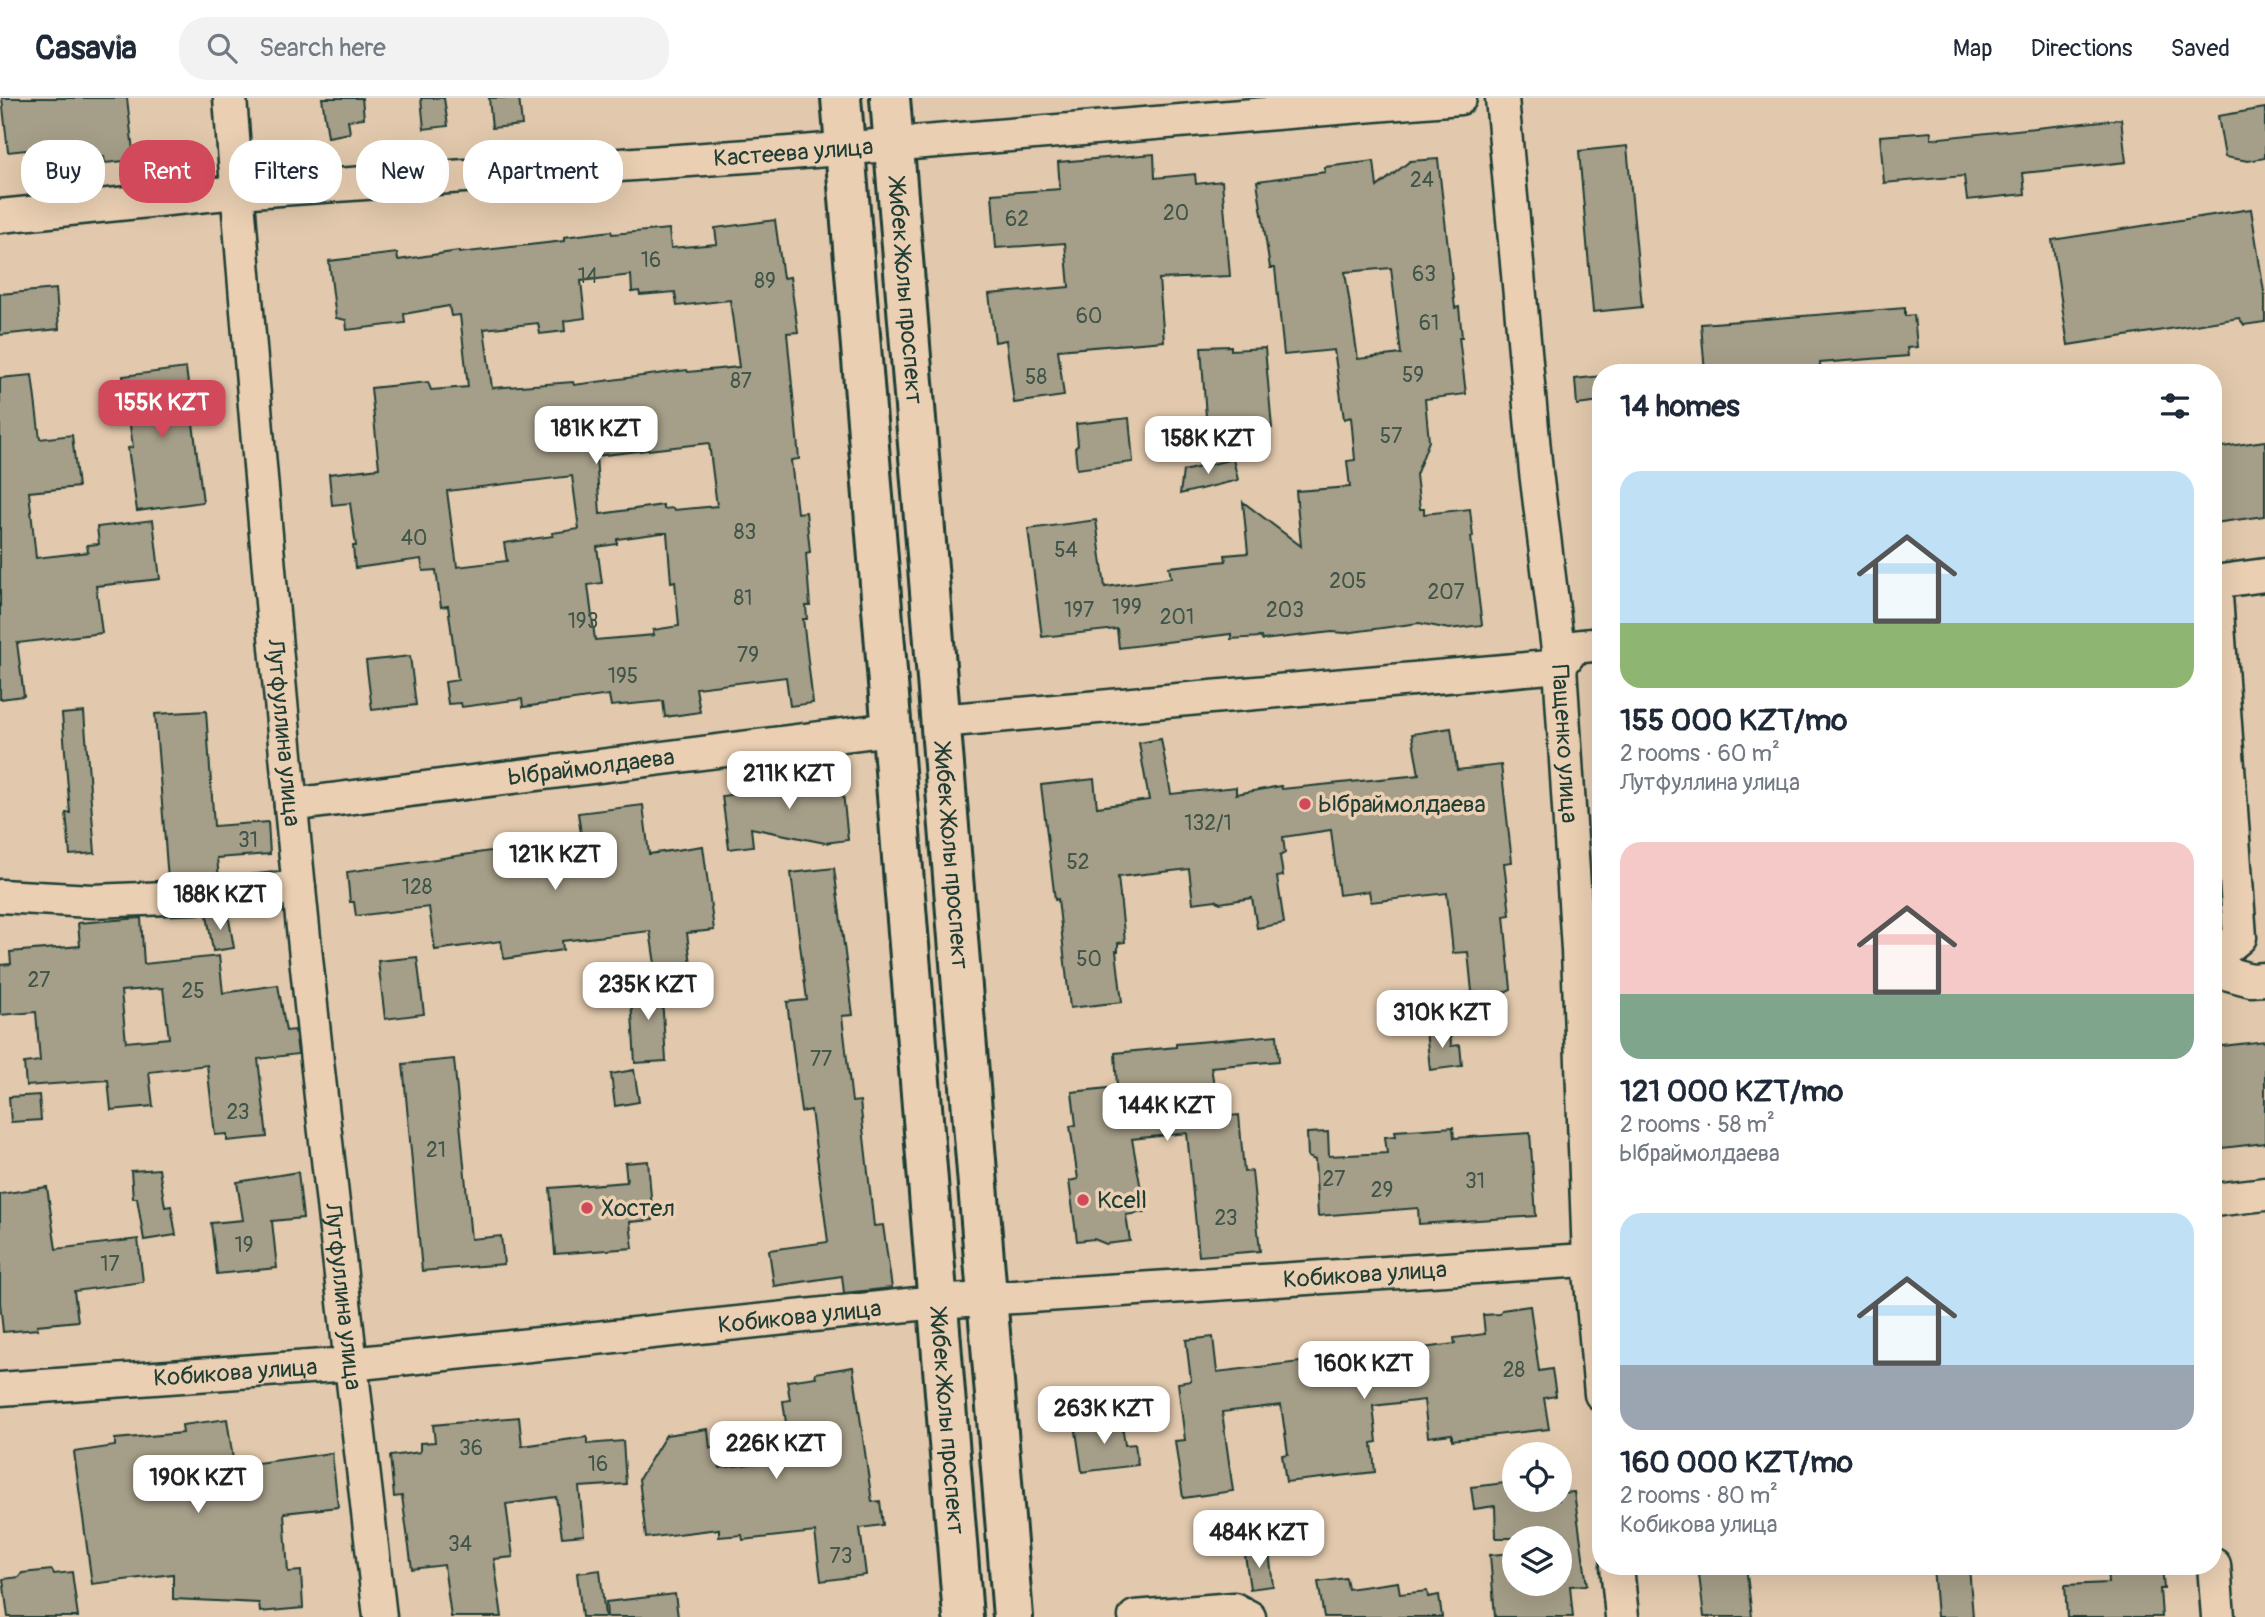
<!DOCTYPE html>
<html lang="en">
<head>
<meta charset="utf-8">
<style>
  :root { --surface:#fff; --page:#f2f2f3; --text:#1f2937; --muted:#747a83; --line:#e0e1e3; --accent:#d1495b }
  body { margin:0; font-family:Pangolin,sans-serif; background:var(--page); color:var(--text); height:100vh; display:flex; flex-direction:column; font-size:26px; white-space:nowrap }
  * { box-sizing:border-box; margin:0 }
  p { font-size:23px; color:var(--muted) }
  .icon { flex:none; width:38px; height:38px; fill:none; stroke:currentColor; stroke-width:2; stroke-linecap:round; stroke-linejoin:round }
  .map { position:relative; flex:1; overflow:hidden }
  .drawer { position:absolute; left:1592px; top:266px; width:630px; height:1211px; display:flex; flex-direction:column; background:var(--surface); border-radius:28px; box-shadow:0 7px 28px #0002 }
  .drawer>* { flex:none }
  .guide { position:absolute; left:21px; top:42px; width:665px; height:63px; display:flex; gap:14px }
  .controls { position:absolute; left:1502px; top:1344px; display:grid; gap:14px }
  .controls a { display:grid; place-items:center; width:70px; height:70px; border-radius:50%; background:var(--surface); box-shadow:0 7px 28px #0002; font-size:35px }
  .price { position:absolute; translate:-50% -60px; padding:0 16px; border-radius:14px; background:#fff; color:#222; font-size:23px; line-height:46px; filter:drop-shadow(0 2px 4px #0008) }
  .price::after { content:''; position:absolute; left:50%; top:42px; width:21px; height:16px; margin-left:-10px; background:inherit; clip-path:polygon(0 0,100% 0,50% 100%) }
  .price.current { background:var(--accent); color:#fff }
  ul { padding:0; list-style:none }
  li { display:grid; align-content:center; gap:14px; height:371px; padding:0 28px }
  li span { display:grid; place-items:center; height:217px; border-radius:21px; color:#555 }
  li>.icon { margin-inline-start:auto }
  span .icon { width:126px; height:126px; fill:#fffc; stroke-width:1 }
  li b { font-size:30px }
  h2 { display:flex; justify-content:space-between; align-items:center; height:84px; padding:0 28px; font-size:30px }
  .pill { padding:0 24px; border-radius:28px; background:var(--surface); box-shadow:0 7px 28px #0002; font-size:24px; line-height:63px }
  .pill.current { background:var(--accent); color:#fff }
  header { display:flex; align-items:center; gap:42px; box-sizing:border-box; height:98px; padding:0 35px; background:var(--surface); border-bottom:2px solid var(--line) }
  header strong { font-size:33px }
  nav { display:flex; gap:38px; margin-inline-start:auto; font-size:24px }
  .search { width:490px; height:63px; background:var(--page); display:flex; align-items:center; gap:18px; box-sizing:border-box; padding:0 24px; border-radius:28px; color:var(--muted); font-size:26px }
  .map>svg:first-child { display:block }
</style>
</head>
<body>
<header>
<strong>Casavia</strong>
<div class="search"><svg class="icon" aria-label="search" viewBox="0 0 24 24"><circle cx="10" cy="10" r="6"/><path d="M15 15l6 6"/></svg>Search here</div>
<nav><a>Map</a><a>Directions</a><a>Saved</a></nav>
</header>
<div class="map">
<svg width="2265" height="1519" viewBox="0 0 2265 1519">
  <rect width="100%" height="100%" fill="#e2c9ad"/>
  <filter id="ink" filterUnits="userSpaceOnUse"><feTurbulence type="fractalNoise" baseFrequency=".0143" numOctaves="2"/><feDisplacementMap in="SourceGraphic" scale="14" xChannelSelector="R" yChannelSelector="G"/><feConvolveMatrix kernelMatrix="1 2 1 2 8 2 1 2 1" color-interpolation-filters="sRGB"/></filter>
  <g filter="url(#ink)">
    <path fill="#a59e88" stroke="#1f3d34" stroke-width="2" fill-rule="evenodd" d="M2 0H127L134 62 105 65 104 59 28 68 26 52 8 54Z
      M322 0H362L364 20 348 22 350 35 328 39Z
      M421 0H444L448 28 424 31Z
      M489 0H519L522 27 492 30Z
      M2265 10V60L2248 63 2225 59 2218 18Z
      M2121 21 2126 64 2023 75 2025 96 1967 102 1964 78 1884 85 1880 38 1931 34V41Z
      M1627 48 1642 209 1593 214 1579 53Z
      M1154 56 1155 80 1195 76 1196 86 1222 83 1230 178 1159 181 1164 243 1058 252 1064 298 1014 305 1006 242 995 244 989 196 1069 189 1065 145 996 150 992 96 1060 91 1058 64Z
      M1438 61 1455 210 1459 209 1462 239H1459L1466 296 1425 301 1429 343 1416 377 1420 411H1424V416L1470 411 1473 439H1471L1482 527 1449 531 1419 525 1345 535 1332 534 1262 542 1261 539 1231 541V536L1119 550 1117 531 1042 539 1028 431 1096 422 1105 489 1171 480 1169 469 1226 463 1225 457 1248 455 1243 404 1301 448 1296 393 1350 389 1347 363 1355 362 1351 319 1344 321 1334 252 1284 257 1275 170H1270L1257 83 1325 74V69L1374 63 1377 89 1410 63ZM1391 170 1401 256 1358 261 1345 174Z
      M2251 111 2265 200V224L2244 227 2239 220 2068 247 2052 142Z
      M775 122 783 180 790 179 798 234 787 235 799 361 791 362 797 415 806 414 810 454 806 455 810 508H806L807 521H803L813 605 790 608 786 579 696 590 700 614 665 619 663 603 611 608 609 597 523 609 522 601 462 609 461 605 448 606 445 584 458 582 448 508 441 509 436 472 423 473 421 461 355 470 353 448H356L350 405 332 407 329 376 379 370 371 290 428 284 431 292 468 289 460 217 451 218 449 208 404 216 405 225 347 232 346 222 336 220 329 163 397 155 398 162 459 153V155L564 143V139L611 133 612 136 669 131 671 150 717 146 715 130ZM631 177 632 194 639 193 640 197 675 194 677 208 730 202 739 269 688 274 687 272 574 287 573 284 492 290 484 231 538 225 540 236 565 233 564 223 585 220 581 183ZM709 345 717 408 674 412 673 410 663 411V407L600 416 596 358ZM572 378 579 431 552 435 553 438 504 445 507 463 457 469 447 393ZM661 435H667L671 484 675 483 679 528 653 532 654 537 595 542 588 487 602 485 597 449 617 446V441Z
      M56 191 59 231 0 237V196Z
      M1905 210V218L1914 217 1917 249 1907 250 1908 258 1820 265V275H1705L1701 226Z
      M1231 248V252L1265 250 1272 330 1261 331 1262 337 1238 339 1236 321 1211 323 1210 319H1206L1201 249Z
      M186 270 203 404 137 413 128 350 133 349 123 278Z
      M32 277 40 341 72 337 78 389 29 394 36 460 88 454 87 447 99 446 97 429 153 422 160 481 96 488 102 535 17 545 24 598 0 601V280Z
      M1601 278V304L1577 307 1575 281Z
      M1129 320 1133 364 1077 371 1075 350 1078 347 1076 326Z
      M2265 343V418L2214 425V350Z
      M1233 361 1238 382 1180 396 1183 373Z
      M410 558 416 607 372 612 366 563Z
      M206 613 214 728 268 724 270 756 217 760 219 780 168 782 155 616Z
      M84 614 95 755 70 757 66 715H70L62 616Z
      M1451 630 1457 672 1501 667 1512 764 1504 765 1510 817 1504 818 1511 891 1497 898 1472 894 1468 854 1453 855 1447 795 1371 804 1369 793 1339 797 1331 732 1283 739 1285 755 1280 758 1283 778 1277 779 1284 825 1257 830 1252 800 1220 805 1216 802 1193 805 1189 771 1118 779 1125 844 1118 845V853H1116L1122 904 1070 910 1058 801 1055 802 1041 687 1094 681 1097 709 1149 702 1139 645 1161 641 1171 696 1236 689V696L1281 688 1282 691 1419 677 1412 636Z
      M831 674 832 686 842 685 848 742 825 745 751 730 753 748 729 751 722 698 778 690 777 680Z
      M643 707 649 756 703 748 714 832 687 835 692 874 657 879 650 833 562 843 563 852 504 861 501 843 435 852 429 809 356 818 354 804H350L347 774 559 743V739L581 736 578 715Z
      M834 770 853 917 842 918 852 1004 860 1003 874 1128 883 1127 892 1190 844 1195 842 1178 774 1188 769 1152 828 1144 811 1012 801 1014 787 904 807 902 791 775Z
      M228 816 234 850 213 853 207 817Z
      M141 820 144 866 219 858 223 895 278 887 286 933 295 932 298 956 258 961 267 1039 227 1043V1036L215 1037 207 967 149 974 153 1008 111 1012 108 982 26 988 24 965 40 963 36 914 0 917V867L11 866 10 854 80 848 78 825ZM163 890 169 940 126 944 121 893Z
      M417 859 424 916 385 921 378 863Z
      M661 882 666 963 635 965 630 884Z
      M1450 929 1451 948 1460 947 1462 968 1430 972 1426 932Z
      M1277 937 1279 963 1211 969 1219 1019 1239 1017 1244 1074 1252 1073 1260 1153 1199 1158 1187 1035 1132 1041 1145 1114 1126 1117 1130 1143 1106 1146 1094 1141 1077 1143 1069 1083 1078 1081 1070 1028 1076 1027 1072 994 1117 989 1115 955 1176 949V946Z
      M2265 943V1045L2214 1051V949Z
      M454 961 471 1141 501 1138 504 1166 422 1173 403 966Z
      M634 972 639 1004 615 1008 611 976Z
      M39 997 41 1022 11 1024 9 999Z
      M1453 1029 1454 1040 1530 1035 1536 1118 1419 1126 1418 1110 1318 1118 1315 1062 1308 1059 1307 1035 1328 1034 1329 1058 1387 1055 1385 1039 1396 1038 1395 1033Z
      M648 1063 653 1122 630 1124 633 1150 555 1156 550 1090 627 1084 625 1065Z
      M159 1071 165 1109 171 1108 176 1137 144 1142 137 1100H133L131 1073Z
      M298 1074 303 1120 272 1123 277 1170 217 1176 211 1125 243 1122 237 1084Z
      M47 1089 56 1151 138 1141 143 1184 74 1193 78 1223 37 1227 38 1231 3 1234 0 1204V1096Z
      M1530 1208 1539 1273 1552 1271 1556 1298 1544 1300 1549 1331 1452 1342V1336L1428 1339 1424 1302 1373 1308 1377 1344 1372 1345 1375 1374 1286 1384 1282 1357 1288 1356 1281 1307 1222 1314 1233 1393 1183 1400 1175 1343 1185 1342 1178 1285 1191 1283 1186 1242 1213 1239 1217 1274 1317 1262 1318 1267 1423 1254V1250L1455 1246 1454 1240 1485 1236 1483 1217 1500 1216 1502 1212Z
      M853 1269 872 1404 880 1403 883 1427 860 1430 866 1477 821 1483 815 1434 743 1442 742 1437 719 1439V1431L646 1440 639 1381 666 1337 708 1331 710 1350 717 1349 720 1370 791 1361 783 1303 790 1302 787 1283 816 1279 815 1275Z
      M519 1319 522 1348 587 1339V1346L623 1343 626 1386 579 1389 584 1437 562 1439 556 1399 506 1406 513 1459 494 1461 502 1519H451L444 1467 412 1471 402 1398 394 1399 390 1358 420 1354V1345L435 1344 433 1327Z
      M1121 1320 1125 1347 1135 1346 1138 1367 1082 1374 1075 1326Z
      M227 1321 234 1368 332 1355 338 1409 284 1415 288 1474 301 1473 303 1510 260 1514 259 1505 173 1501V1476L92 1486 74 1354 115 1348V1341L183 1335 182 1327Z
      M1514 1384V1402H1559V1395L1574 1394 1587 1487 1570 1488 1573 1519H1495L1490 1457 1514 1455V1486H1559V1440H1496L1495 1408 1474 1411 1471 1389Z
      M1269 1454 1273 1488 1250 1491 1245 1457Z
      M1698 1468H1746L1752 1519H1704Z
      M1933 1468H1969L1973 1519H1937Z
      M2107 1468H2162L2164 1491H2160L2162 1519H2067L2065 1487 2108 1485Z
      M52 1472 54 1476 72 1474 78 1519H8L3 1481 19 1479 22 1475Z
      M600 1472 605 1519H582L577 1475Z
      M1346 1480 1348 1491 1398 1484 1400 1496 1427 1493 1428 1499 1439 1497 1442 1519H1324L1318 1484Z
      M675 1496 678 1519H607L606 1504Z"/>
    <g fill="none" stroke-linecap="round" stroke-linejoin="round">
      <g stroke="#1f3d34" stroke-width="37">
        <g id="minor">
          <path id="s1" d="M230 0C255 321 282 642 317 963 337 1148 359 1334 380 1519"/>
          <path id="s2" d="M1502 0 1536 374 1560 568 1578 852 1589 1162 1601 1296"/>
          <path id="s3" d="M0 118 237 94 790 55 1460 0"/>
          <path d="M2214 484 2265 477"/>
          <path d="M940 623 1560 568 1574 549 1601 546"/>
          <path id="s4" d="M291 707 891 631"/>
          <path d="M0 798 92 803 219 798 299 789"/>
          <path d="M2214 860 2240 839 2215 484"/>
          <path d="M2214 872 2251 882 2265 881"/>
          <path d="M2214 1102 2265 1096"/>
          <path id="s5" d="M0 1291 351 1266 936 1204 1601 1161"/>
          <path d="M2214 1467 2218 1519"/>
          <path d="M1617 1468 1622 1519"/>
          <path d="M1135 1519 1234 1511 1249 1519"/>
        </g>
      </g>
      <g stroke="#1f3d34" stroke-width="44">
        <g id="highway">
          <path id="s6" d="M841 0 963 1519"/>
          <path id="s7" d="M890 0 1013 1519"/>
        </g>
      </g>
      <use href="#minor" stroke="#eacfb2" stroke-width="32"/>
      <use href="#highway" stroke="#eacfb2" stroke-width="38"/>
    </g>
  </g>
  <g fill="#d1495b" stroke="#eacfb2" stroke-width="2.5">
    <circle cx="1305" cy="706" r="7"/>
    <circle cx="1083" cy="1102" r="7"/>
    <circle cx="587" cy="1110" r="7"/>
  </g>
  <g text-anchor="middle" stroke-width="7" stroke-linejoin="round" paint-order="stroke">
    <g font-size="21" fill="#405549">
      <text x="1422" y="89">24</text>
      <text x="1176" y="122">20</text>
      <text x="1017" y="128">62</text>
      <text x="651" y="169">16</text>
      <text x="1424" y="183">63</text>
      <text x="588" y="185">14</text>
      <text x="765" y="190">89</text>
      <text x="1089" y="225">60</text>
      <text x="1429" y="232">61</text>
      <text x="1413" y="284">59</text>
      <text x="1036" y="286">58</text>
      <text x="741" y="290">87</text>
      <text x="1391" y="345">57</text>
      <text x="745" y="441">83</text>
      <text x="414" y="447">40</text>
      <text x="1066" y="459">54</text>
      <text x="1348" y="490">205</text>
      <text x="1446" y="501">207</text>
      <text x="743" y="507">81</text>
      <text x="1127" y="516">199</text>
      <text x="1079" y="519">197</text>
      <text x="1285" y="519">203</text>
      <text x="1177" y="526">201</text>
      <text x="583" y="530">193</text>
      <text x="748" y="564">79</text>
      <text x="623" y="585">195</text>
      <text x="1208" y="732">132/1</text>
      <text x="248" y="749">31</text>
      <text x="1078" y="771">52</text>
      <text x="417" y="796">128</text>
      <text x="1089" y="868">50</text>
      <text x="39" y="889">27</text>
      <text x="193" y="900">25</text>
      <text x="821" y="968">77</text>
      <text x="238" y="1021">23</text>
      <text x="436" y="1059">21</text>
      <text x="1334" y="1088">27</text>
      <text x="1475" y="1090">31</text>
      <text x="1382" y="1099">29</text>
      <text x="1226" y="1127">23</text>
      <text x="244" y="1154">19</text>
      <text x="110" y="1173">17</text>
      <text x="1514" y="1279">28</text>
      <text x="471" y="1357">36</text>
      <text x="598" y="1373">16</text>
      <text x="460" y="1453">34</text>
      <text x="841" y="1465">73</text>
    </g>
    <g font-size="24" fill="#1f3d34" stroke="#eacfb2">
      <text dy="8" stroke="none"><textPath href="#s3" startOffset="796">Кастеева улица</textPath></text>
      <text dy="8" stroke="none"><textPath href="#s7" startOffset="194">Жибек Жолы проспект</textPath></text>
      <text dy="8" stroke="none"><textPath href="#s1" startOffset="637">Лутфуллина улица</textPath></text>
      <text dy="8" stroke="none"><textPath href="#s2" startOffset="649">Пащенко улица</textPath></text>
      <text dy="8" stroke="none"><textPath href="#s4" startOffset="303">Ыбраймолдаева</textPath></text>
      <text dy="8" stroke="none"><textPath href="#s7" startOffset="761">Жибек Жолы проспект</textPath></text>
      <text dy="8" stroke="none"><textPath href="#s5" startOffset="1370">Кобикова улица</textPath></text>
      <text dy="8" stroke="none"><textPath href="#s1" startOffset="1204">Лутфуллина улица</textPath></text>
      <text dy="8" stroke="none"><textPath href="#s5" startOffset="803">Кобикова улица</textPath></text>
      <text dy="8" stroke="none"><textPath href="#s5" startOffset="236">Кобикова улица</textPath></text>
      <text dy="8" stroke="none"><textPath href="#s6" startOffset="1328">Жибек Жолы проспект</textPath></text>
    </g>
    <g font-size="24" fill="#1f3d34" stroke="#eacfb2" text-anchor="start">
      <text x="1319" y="714">Ыбраймолдаева</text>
      <text x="1097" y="1110">Kcell</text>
      <text x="601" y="1118">Хостел</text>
    </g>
  </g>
</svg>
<div class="controls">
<a><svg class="icon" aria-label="locate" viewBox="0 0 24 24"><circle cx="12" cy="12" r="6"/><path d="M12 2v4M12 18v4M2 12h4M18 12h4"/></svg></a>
<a><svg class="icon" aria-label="layers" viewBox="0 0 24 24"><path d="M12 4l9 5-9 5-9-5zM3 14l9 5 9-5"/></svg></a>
</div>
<b class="price current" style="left:162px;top:342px">155K KZT</b>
<b class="price" style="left:596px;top:368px">181K KZT</b>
<b class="price" style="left:1208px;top:378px">158K KZT</b>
<b class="price" style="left:789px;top:713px">211K KZT</b>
<b class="price" style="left:555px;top:794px">121K KZT</b>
<b class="price" style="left:220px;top:834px">188K KZT</b>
<b class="price" style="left:648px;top:924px">235K KZT</b>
<b class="price" style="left:1442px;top:952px">310K KZT</b>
<b class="price" style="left:1167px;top:1045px">144K KZT</b>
<b class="price" style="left:1364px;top:1303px">160K KZT</b>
<b class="price" style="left:1104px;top:1348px">263K KZT</b>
<b class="price" style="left:776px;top:1383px">226K KZT</b>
<b class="price" style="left:198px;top:1417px">190K KZT</b>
<b class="price" style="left:1259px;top:1472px">484K KZT</b>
<div class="guide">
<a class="pill">Buy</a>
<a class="pill current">Rent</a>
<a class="pill">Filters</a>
<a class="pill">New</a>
<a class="pill">Apartment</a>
</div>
<section class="drawer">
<h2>14 homes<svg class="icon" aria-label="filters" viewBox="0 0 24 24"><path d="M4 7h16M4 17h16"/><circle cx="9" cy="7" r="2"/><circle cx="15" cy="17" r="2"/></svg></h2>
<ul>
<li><span style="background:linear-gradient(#bfe0f5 70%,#8fb573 0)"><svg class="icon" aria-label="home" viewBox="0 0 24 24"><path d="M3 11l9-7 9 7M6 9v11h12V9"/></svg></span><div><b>155 000 KZT/mo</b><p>2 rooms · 60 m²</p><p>Лутфуллина улица</p></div></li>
<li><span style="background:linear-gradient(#f6c9c9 70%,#7fa58c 0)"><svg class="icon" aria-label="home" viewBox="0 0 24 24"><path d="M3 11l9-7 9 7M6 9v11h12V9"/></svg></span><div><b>121 000 KZT/mo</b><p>2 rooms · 58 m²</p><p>Ыбраймолдаева</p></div></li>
<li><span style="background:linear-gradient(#bfe0f5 70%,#9aa5b1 0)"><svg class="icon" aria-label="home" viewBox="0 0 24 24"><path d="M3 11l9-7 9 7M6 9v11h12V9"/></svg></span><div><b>160 000 KZT/mo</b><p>2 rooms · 80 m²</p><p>Кобикова улица</p></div></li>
</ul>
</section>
</div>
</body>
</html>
